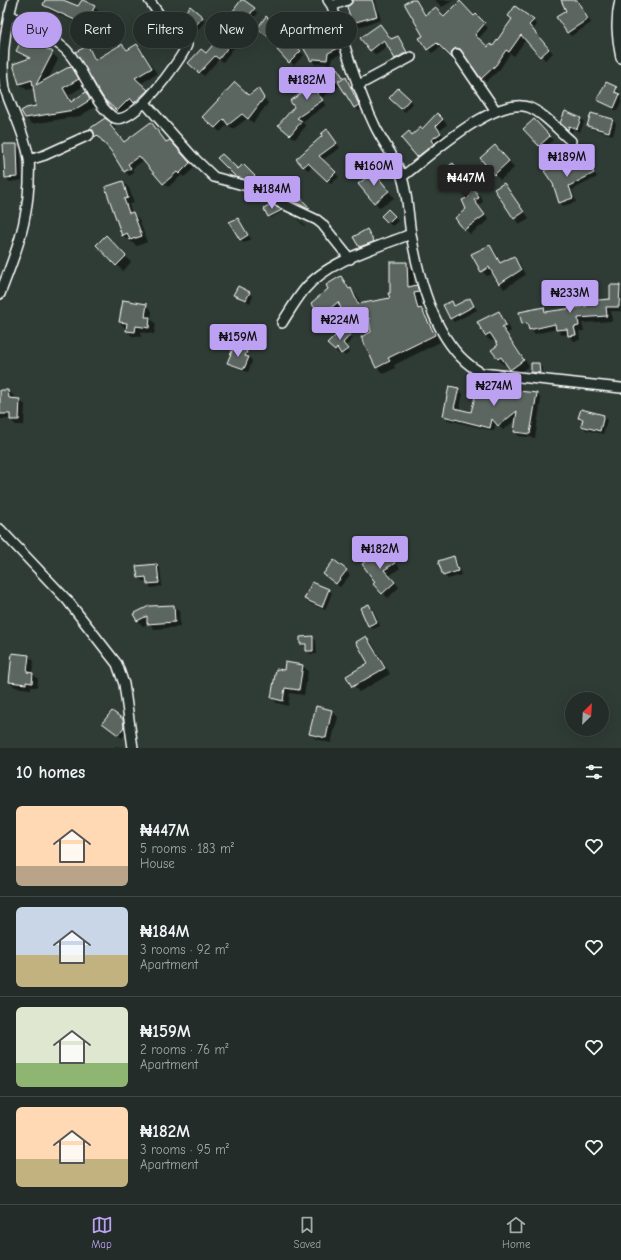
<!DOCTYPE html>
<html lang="en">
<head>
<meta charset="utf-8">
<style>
  :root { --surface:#232c28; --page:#2f3834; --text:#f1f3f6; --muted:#a3a7a8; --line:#404845; --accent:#bca0f2 }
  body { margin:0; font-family:"Comic Neue",sans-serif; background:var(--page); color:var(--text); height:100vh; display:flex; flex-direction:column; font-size:15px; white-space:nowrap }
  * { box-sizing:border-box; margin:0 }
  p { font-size:13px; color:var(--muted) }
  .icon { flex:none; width:22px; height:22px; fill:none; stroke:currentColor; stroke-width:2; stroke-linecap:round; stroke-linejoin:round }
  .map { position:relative; height:748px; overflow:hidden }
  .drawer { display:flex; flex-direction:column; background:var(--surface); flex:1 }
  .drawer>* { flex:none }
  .guide { position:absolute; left:12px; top:12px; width:400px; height:36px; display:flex; gap:8px }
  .needle { width:26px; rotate:24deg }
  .buttons { position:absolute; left:565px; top:692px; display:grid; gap:8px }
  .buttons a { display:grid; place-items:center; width:44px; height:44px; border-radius:50%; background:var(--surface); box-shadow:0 4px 16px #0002,0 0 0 1px var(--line); font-size:20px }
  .price { position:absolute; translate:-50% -34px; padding:0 9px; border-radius:4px; background:var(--accent); color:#111; font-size:13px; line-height:26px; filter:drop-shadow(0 1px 2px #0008) }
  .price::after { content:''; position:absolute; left:50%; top:24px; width:12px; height:9px; margin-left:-6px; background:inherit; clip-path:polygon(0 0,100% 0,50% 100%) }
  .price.selected { background:#222; color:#fff }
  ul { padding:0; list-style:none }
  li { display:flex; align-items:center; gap:12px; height:100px; padding:0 16px }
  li+li { border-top:1px solid var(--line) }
  li span { display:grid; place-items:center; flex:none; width:112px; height:80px; border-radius:6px; color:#555 }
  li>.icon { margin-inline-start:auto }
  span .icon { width:48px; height:48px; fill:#fffc; stroke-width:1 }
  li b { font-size:17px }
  h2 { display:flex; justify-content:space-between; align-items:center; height:48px; padding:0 16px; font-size:17px }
  .pill { padding:0 14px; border-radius:18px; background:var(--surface); box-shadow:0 4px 16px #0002,0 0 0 1px var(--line); font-size:14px; line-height:36px }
  .pill.selected { background:var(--accent); color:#111 }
  .tabs { display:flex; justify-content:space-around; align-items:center; height:56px; border-top:1px solid var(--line); background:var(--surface); font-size:11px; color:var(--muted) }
  .tabs a { display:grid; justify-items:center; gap:2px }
  .tabs .selected { color:var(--accent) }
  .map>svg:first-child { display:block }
</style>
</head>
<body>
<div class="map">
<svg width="621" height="748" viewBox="0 0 621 748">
  <rect width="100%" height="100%" fill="#2f3b35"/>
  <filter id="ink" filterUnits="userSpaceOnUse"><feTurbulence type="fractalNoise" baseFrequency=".025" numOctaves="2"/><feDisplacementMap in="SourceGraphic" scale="8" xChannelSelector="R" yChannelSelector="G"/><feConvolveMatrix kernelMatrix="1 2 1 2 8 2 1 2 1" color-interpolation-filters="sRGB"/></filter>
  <g filter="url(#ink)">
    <path fill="#0007" d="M46 0H61L79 8 95 7 99 12 95 20 91 18 86 27 49 10 44 5Z
      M243 0 258 13 249 24 237 15Z
      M353 0H375L381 20 357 27 353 23Z
      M413 0H416L419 3 426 15 444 18 476 16 488 28 478 39 488 49 533 21 537 25 532 30 553 53 545 60 526 39 514 56 510 53 500 69 486 82 463 52 456 55 455 60 442 46 432 53 428 49Z
      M435 0H454L442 7Z
      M562 0H580L581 3 580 4 591 23 571 36 567 32V11Z
      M202 18 205 21 193 36 181 26Z
      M266 18 282 34 276 42 262 32Z
      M330 21 335 26 343 53 332 58 331 64 319 63 316 65 312 60 310 37 294 24 311 29Z
      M380 25 392 40 397 37 402 42 411 57 401 63 388 45 376 55 371 50Z
      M243 26 252 34 243 43 235 36Z
      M222 35 235 46 223 62 219 59 204 76 190 63 206 55Z
      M288 40 304 55 294 65 279 51Z
      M122 45 128 51 137 45 143 51 157 74 140 84 153 96 140 108 135 103 123 116 105 98 88 47 97 60Z
      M17 51 52 53 58 59 48 80 71 68 84 86 69 95 73 102 86 93 96 106 80 116 32 124 27 119 78 110V108L28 116 37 107 34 88 27 90 20 84 28 60Z
      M337 69 345 79 346 78 350 82 362 109 359 111 355 107 341 85 321 98 326 105 302 122 306 126 295 139 284 130Z
      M606 83 620 92 619 95 621 97V103L617 111 598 100Z
      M258 90 268 103 253 123 248 118 233 129 228 124 220 132 204 117 249 97Z
      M0 92 2 94 4 100H0Z
      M409 100 413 103 405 112 394 102Z
      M437 114 447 124 440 131 445 138 423 162 402 138 412 136 422 130Z
      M591 114 613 120 616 124 613 135 592 129 588 126Z
      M580 118 584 122 580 132 573 129 572 133 561 123Z
      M105 119 116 128 114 130 124 142 151 123 166 143 174 146 194 168 184 177 182 175 168 187 144 160 132 169 134 173 129 176 112 150 102 139 100 140 90 129Z
      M534 120 553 140 543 149 524 129Z
      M330 134 340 148 322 160 339 177 331 184 313 166 308 170 297 159Z
      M4 145H17L20 149 22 180 10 182 6 178Z
      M501 152 514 168 500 180 495 174Z
      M219 158 238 170 243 166 258 180 254 183 240 180Z
      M561 161 568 170 587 162 597 177 572 190 576 202 563 206 560 202Z
      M453 164 481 197 483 202 478 205 489 220 470 234 456 218 468 209 470 197 458 181 455 183 445 170Z
      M379 179 394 198 380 208 360 184Z
      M123 182 129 188 134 203 129 204 132 213 139 219 147 242 137 246 122 235Z
      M503 184 529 218 520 224 514 218Z
      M289 187 315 214H314L285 199 280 194Z
      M272 206 282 212 271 218 265 210Z
      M388 210 398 221 392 226 382 216Z
      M297 218 299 219 305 225 304 226Z
      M238 219 251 239 244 243 240 239Z
      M367 230 376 245 363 251 354 237Z
      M106 237 131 262 123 271 97 245Z
      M490 246 495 251 501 264 513 257 519 262 525 275 504 289 494 273 487 276 482 271Z
      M407 263 413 270 414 287 417 286 423 293 425 299 420 300 423 312 440 342 394 365 395 368 383 374 377 367 371 326 356 332 350 326 342 310 328 321 321 315 330 290 341 277 357 296 361 304 391 299Z
      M619 286 621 288V311H611L612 321 582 323 584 331H579L580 340 574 341 568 334 562 335 556 329 535 334 523 323 544 308 548 313 588 307 611 300Z
      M249 293 253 296 250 303 235 294Z
      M469 299 477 310 454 322 451 318 452 302 455 305Z
      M146 305 152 311 151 319 156 324 154 334 141 332V337L132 336 120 322Z
      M499 312 504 318 511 331 507 333 529 366 516 375 506 363 504 365 498 359 492 350 500 345 496 339 491 341 485 336Z
      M343 329 353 338 345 347 350 352 345 356 341 351 339 354 329 344Z
      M246 352 252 361 248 372 232 366 228 362Z
      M539 364 542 368 543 376H536L532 372Z
      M458 389 463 394 459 410 472 413 475 400 470 395 490 389 536 394 541 399 535 438 519 436 515 431 517 419 503 430 496 423 494 431 448 420 444 415Z
      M0 391H8L14 396V399L19 400 25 405 24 425H16L10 419H0Z
      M603 416 607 420 603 434 586 430 583 426 584 422 579 418Z
      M384 549 400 568 389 576 399 587 388 598 374 584Z
      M454 557 457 561 461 575 448 579 444 575Z
      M334 562 350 575 340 587 328 577Z
      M156 565 160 568 162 586 151 588 147 581H143L139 578Z
      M328 590 332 593 325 610 309 603 305 599Z
      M369 605 373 609 380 626 373 629 369 625Z
      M173 606 179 611 180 627 154 629 149 623 143 626 138 621 150 607Z
      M313 637 316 641 317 654H311L307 651V647L301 644Z
      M366 637 372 643 390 674 359 692 347 677 369 664Z
      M28 656 34 661 32 673 38 679 37 687H31V689L15 687 10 682Z
      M286 663 303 666 308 671 304 695 290 693 288 706 277 703 272 698 285 671Z
      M317 707 332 711 338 717 331 743 316 739 311 734Z
      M122 720 126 724 127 731 122 738 107 726Z
      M115 746 124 748H125H115Z"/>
    <path fill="#5b6661" stroke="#fff" d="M45 0H63L78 6 82 0H83L95 6 90 16 86 13 81 23 43 5Z
      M241 0H244L255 8 245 21 233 11Z
      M353 0H372L377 16 352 23 347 7 351 4Z
      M411 0H416L425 15 436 7 444 17 460 1 474 16 476 14 485 23 475 35 488 47 490 44 493 46 512 19 508 16 515 6 534 20 529 25 549 49 540 57 521 35 509 52 506 50 496 65 481 79 460 49 456 48 452 51 451 55 454 60 437 43 427 50 419 38 423 36 405 5V3Z
      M561 0H577L588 19 567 33 556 17 566 11Z
      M190 6 203 17 189 33 176 23Z
      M266 16 279 29 272 39 257 29Z
      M297 18 311 28 330 20 339 48 328 53 327 60 314 59 311 61 304 49 309 36 292 24Z
      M380 24 391 39 398 36 407 52 395 59 384 40 370 51 360 38Z
      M243 25 249 29 238 40 233 36Z
      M222 34 232 42 219 59 215 56 199 73 188 63 201 49 206 53Z
      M23 37 53 52 36 85 67 68 72 67 79 79 63 88 71 102 86 92 90 100 74 110 25 118 21 111 26 108 36 106 32 80 19 84 13 64 30 58 16 51Z
      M288 39 301 51 289 63 277 50Z
      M122 44 127 50 137 44 152 68 135 78 148 90 134 103 130 98 117 111 104 99 75 52 88 46 95 60Z
      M337 68 343 77 317 93 323 100 297 118 302 121 290 135 278 125 294 107 290 101Z
      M346 77 359 105 354 108 338 82Z
      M235 82 249 95 258 88 264 98 248 119 242 114 228 125 224 119 215 128 202 117Z
      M606 82 617 87 615 92 620 94 614 108 597 100Z
      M398 88 410 99 401 109 389 98Z
      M565 111 581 118 577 129 569 126 568 130 560 123Z
      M437 113 443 119 436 126 441 133 431 140 434 144 417 157 401 138 409 131 412 135 421 127 422 129Z
      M591 113 613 119 609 132 587 126Z
      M105 118 112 123 110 125 124 142 151 122 166 142 170 140 190 163 179 174 177 172 163 184 139 156 128 164 131 168 124 172 111 151 97 135 95 137 93 130 89 129Z
      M534 119 550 136 539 146 523 129Z
      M327 129 337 143 319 156 336 172 327 181 308 163 303 167 296 159 322 136 321 134Z
      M3 144H17L18 177 5 178Z
      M495 145 509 161 494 175 480 158Z
      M222 154 238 169 243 164 255 176 250 181 236 177 217 158Z
      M561 160 567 170 581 162 582 164 587 161 594 173 569 186 573 198 559 203 553 184 544 171Z
      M453 163 476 192 479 198 474 200 485 215 464 230 455 218 466 209 462 200 469 197 458 181 453 177 450 179 443 170Z
      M374 172 389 191 374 203 358 184Z
      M123 181 128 198 124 199 129 213 133 212 142 236 130 240 127 233 122 236 105 187Z
      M504 183 524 212 514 219 494 189Z
      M289 186 310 208 309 209 278 194Z
      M272 204 282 210 268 217 264 209Z
      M388 209 395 216 388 223 381 216Z
      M238 218 248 235 240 240 229 222Z
      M367 229 374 242 359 247 353 237Z
      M106 235 126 256 116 266 96 245Z
      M490 245 500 263 514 256 521 270 499 284 489 267 481 272 471 254Z
      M390 262H407L408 287 417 285 419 292 414 293 418 309 421 308 435 335 388 358 390 361 376 368 361 337 371 332 369 318 349 326 338 302 321 316 311 303 328 289 326 285 341 276 349 289 351 288 358 304 390 298 388 293H390Z
      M610 285H620L619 307H606L607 316 578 318 579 326 574 327 576 335 568 336 567 329 556 330 555 324 529 330 527 323 522 324 519 312 544 307 545 312 587 306V301L610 299Z
      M238 286 250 292 246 300 233 295Z
      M470 298 474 306 450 319 443 305 452 301 454 306Z
      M123 300 147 304 145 317H150L149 328 136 326 135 332 126 331 127 323 119 322Z
      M499 311 506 325 502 327 524 360 510 370 501 357 498 359 491 350 498 345 490 333 485 336 477 322Z
      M343 328 351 334 343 343 348 349 341 354 337 348 335 351 327 344Z
      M234 346 247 351 245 356 249 357 244 369 227 363Z
      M531 363H539L540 373 531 372Z
      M472 384 490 388 537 393 530 434 514 432 517 411 498 426 492 419 490 428 443 416 449 386 459 388 454 408 471 412 475 397 469 396Z
      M0 390H8L9 398 20 399 19 420H10V414H0Z
      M581 409 604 415 600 431 581 426 583 419 578 418Z
      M385 548 395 563 384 570 395 582 382 594 373 584 375 582 362 564Z
      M454 556 458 571 443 576 438 561Z
      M334 560 347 570 336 584 323 574Z
      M157 564 159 583 147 584 146 577 138 578 136 566Z
      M312 582 329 589 322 607 304 599Z
      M369 604 377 622 368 626 360 608Z
      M174 605 175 622 147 624V616L137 621 133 614 149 606Z
      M313 636V651H306V644H300V637Z
      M366 636 385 668 352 687 346 676 368 663 356 642Z
      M12 653 29 655 27 672 33 673 32 683 26 682V684L9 682Z
      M285 662 303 665 299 690 285 688 283 701 271 698 276 669 284 670Z
      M316 706 332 710 326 738 309 734Z
      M112 711 123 719 124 727 118 735 102 723Z"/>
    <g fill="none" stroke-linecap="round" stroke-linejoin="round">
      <g stroke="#fff" stroke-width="12">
        <path id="street" d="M328 0 332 6C345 46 356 86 374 124 382 142 396 158 402 177 408 196 408 215 411 234 419 280 437 350 482 373L621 388
          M620 0C615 20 617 38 621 58
          M332 6 347 0
          M9 14C24 24 55 39 66 50 85 69 91 100 113 117 131 130 181 60 187 45L185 37 166 24 149 0
          M457 54 496 111
          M357 86 411 57
          M145 103 192 156 214 177 261 190 279 202 317 220 322 224 350 259
          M29 160 45 155 89 135
          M402 177C428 157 494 96 528 107 544 113 558 130 571 141
          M0 294C15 255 27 226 29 183 29 175 30 166 29 159 25 134 13 113 5 89 0 59 5 29 13 0
          M282 323C289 312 296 300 304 290 327 261 378 247 411 234
          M0 529 68 601 117 664 124 684 133 748"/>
      </g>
      <use href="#street" stroke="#26332d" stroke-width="9"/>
    </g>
  </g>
</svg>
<div class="buttons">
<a><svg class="needle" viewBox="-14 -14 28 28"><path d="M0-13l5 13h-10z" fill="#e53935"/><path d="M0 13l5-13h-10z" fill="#a3a7a8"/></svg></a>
</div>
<b class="price" style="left:307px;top:101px">₦182M</b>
<b class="price" style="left:567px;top:178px">₦189M</b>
<b class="price" style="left:374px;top:187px">₦160M</b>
<b class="price selected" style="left:466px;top:199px">₦447M</b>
<b class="price" style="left:272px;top:210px">₦184M</b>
<b class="price" style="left:570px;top:314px">₦233M</b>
<b class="price" style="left:340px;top:341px">₦224M</b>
<b class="price" style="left:238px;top:358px">₦159M</b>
<b class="price" style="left:494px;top:407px">₦274M</b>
<b class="price" style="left:380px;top:570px">₦182M</b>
<div class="guide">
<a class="pill selected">Buy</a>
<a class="pill">Rent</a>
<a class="pill">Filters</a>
<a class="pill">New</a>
<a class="pill">Apartment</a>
</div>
</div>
<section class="drawer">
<h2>10 homes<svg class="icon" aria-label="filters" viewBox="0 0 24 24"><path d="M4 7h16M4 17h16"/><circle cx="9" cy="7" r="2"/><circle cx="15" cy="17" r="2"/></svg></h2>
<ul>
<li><span style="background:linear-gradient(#ffd9b3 75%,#b9a48a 0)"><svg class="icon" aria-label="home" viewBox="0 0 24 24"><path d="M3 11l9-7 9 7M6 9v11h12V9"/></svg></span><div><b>₦447M</b><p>5 rooms · 183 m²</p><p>House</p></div><svg class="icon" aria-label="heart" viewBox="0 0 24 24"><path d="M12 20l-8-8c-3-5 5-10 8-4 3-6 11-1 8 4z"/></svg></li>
<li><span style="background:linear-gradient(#c9d6e8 60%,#c2b280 0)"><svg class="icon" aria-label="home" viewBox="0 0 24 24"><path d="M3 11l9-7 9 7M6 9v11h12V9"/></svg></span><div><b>₦184M</b><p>3 rooms · 92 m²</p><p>Apartment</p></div><svg class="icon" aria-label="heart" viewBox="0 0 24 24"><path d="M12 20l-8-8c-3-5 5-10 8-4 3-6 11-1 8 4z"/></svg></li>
<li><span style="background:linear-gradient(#dfe7d0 70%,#8fb573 0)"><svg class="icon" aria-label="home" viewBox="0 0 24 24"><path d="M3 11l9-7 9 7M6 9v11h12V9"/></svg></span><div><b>₦159M</b><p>2 rooms · 76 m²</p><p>Apartment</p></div><svg class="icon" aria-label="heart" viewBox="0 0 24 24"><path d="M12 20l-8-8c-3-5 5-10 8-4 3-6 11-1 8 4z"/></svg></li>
<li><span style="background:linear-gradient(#ffd9b3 65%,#c2b280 0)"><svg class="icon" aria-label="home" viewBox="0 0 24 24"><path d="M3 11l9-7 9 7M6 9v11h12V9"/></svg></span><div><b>₦182M</b><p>3 rooms · 95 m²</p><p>Apartment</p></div><svg class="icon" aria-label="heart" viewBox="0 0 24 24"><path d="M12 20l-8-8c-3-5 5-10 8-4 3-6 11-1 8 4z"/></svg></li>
</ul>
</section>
<nav class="tabs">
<a class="selected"><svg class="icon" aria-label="map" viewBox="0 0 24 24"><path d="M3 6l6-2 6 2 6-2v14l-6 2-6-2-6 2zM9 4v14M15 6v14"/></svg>Map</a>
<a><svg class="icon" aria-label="saved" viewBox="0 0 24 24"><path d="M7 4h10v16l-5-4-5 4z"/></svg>Saved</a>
<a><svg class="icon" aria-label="home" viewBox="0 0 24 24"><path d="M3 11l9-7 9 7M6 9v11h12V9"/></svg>Home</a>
</nav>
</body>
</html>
